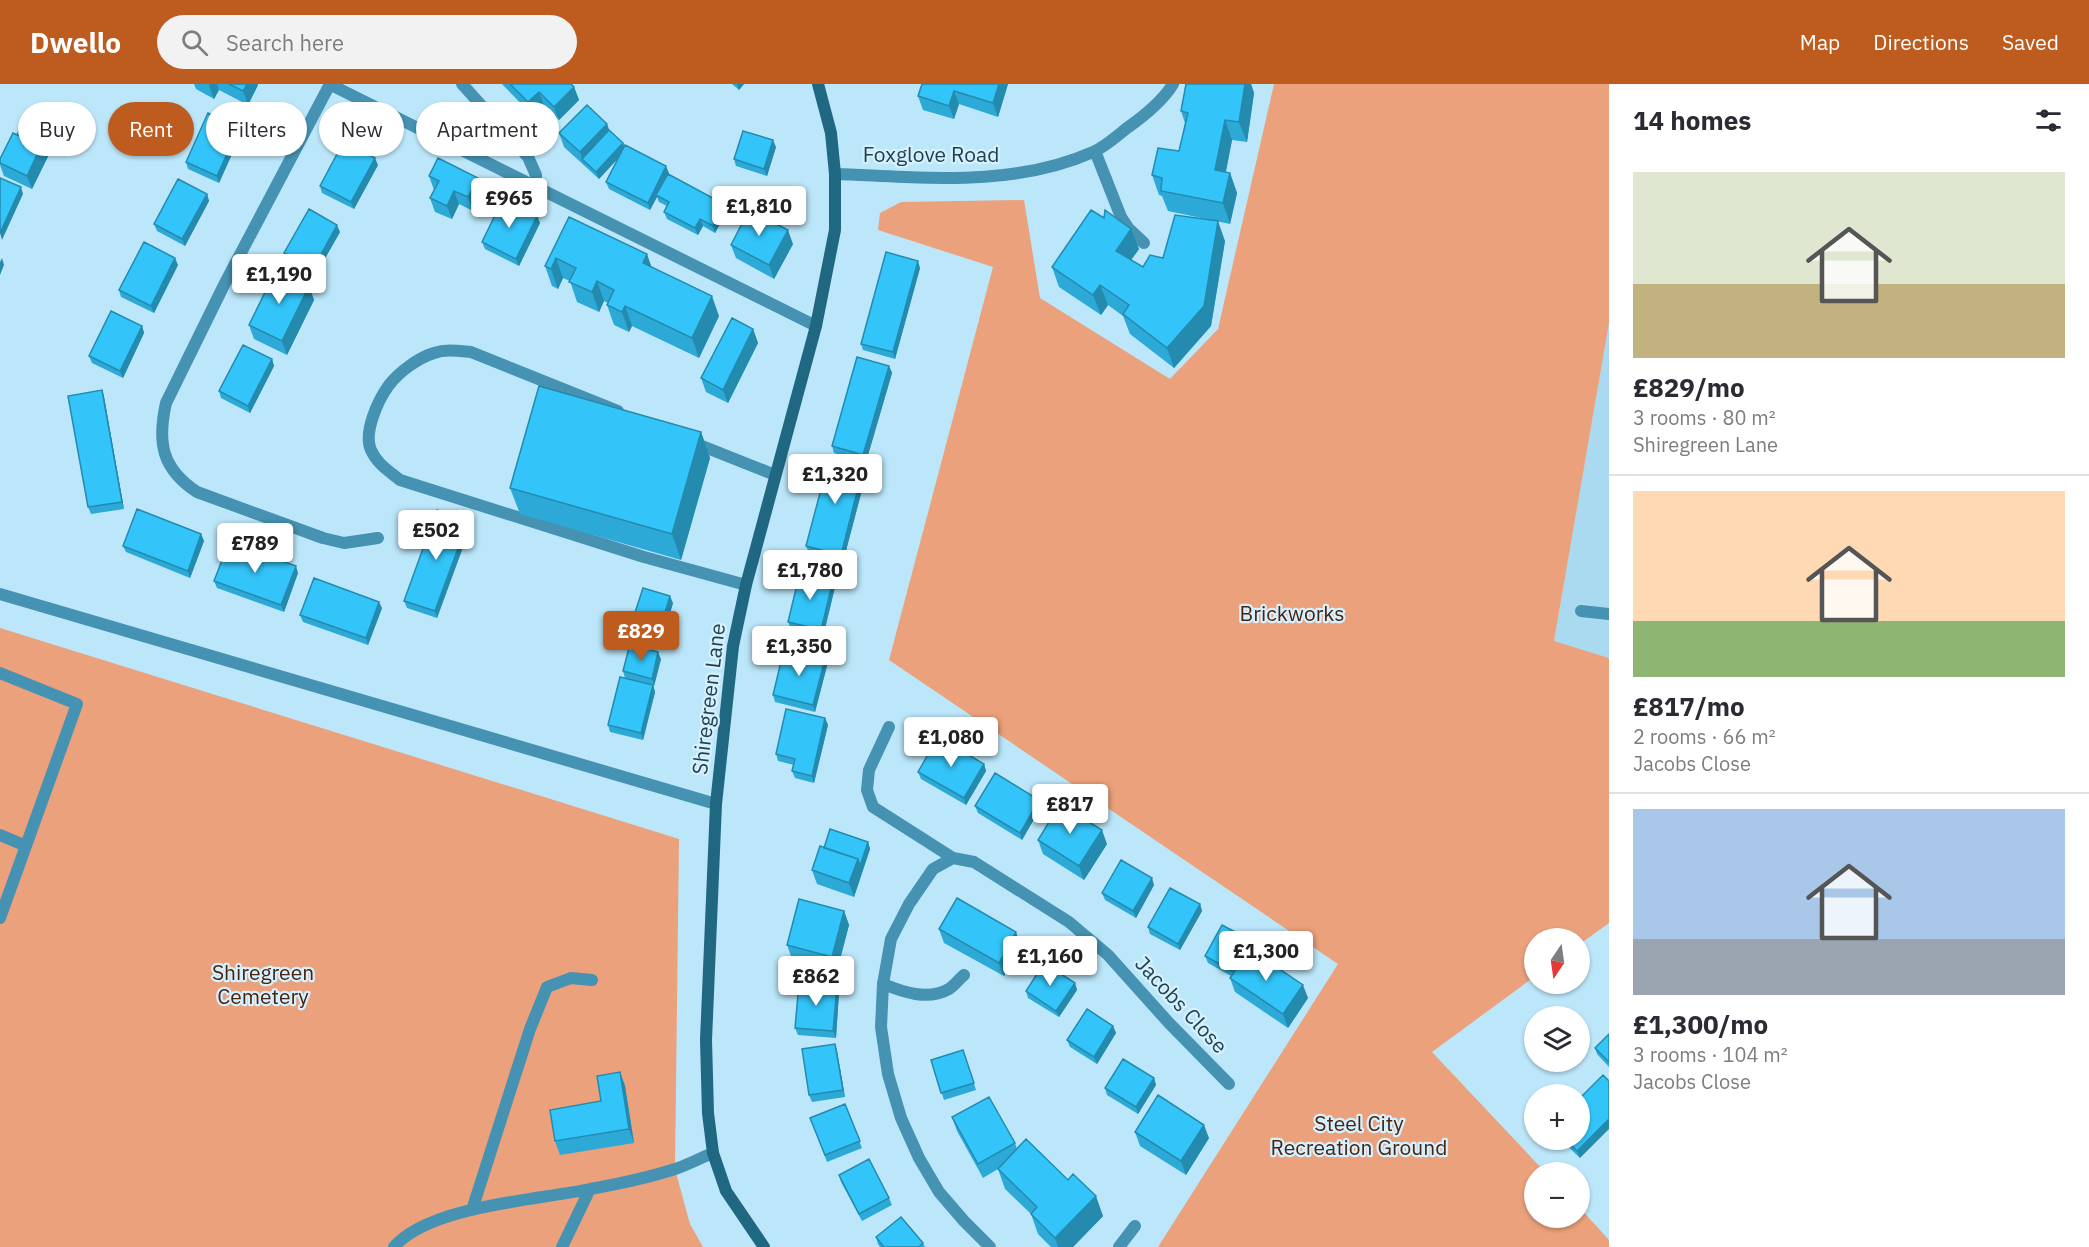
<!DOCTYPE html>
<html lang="en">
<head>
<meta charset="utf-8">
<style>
  :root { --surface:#fff; --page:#f2f2f3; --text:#2b2b33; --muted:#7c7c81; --line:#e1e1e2; --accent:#be5c20 }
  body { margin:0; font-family:"IBM Plex Sans",sans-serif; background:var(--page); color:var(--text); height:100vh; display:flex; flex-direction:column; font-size:22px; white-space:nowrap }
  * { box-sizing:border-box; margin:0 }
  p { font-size:20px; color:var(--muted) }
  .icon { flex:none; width:33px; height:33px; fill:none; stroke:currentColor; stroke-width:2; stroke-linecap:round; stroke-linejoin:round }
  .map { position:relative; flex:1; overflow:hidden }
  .drawer { display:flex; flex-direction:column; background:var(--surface); width:480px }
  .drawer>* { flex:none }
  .top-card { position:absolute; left:18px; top:18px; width:570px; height:54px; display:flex; gap:12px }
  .needle { width:39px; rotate:193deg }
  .buttons { position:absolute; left:1524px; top:844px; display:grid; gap:12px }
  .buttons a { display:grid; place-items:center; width:66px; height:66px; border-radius:50%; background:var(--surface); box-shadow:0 2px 4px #0004; font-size:30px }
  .price { position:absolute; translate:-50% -51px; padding:0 14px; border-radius:6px; background:#fff; color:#222; font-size:20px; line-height:39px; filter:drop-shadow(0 2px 3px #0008) }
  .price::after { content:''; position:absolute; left:50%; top:36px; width:18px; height:14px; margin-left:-9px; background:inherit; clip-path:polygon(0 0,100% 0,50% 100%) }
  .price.current { background:var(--accent); color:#fff }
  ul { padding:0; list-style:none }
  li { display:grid; align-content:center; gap:12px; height:318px; padding:0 24px }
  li+li { border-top:2px solid var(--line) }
  li span { display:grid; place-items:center; height:186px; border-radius:0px; color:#555 }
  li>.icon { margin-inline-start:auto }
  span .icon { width:108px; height:108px; fill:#fffc; stroke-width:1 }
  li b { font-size:26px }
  h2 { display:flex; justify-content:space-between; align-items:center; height:72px; padding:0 24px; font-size:26px }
  .chip { padding:0 21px; border-radius:27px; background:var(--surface); box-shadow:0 2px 4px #0004; font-size:21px; line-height:54px }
  .chip.current { background:var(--accent); color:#fff }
  header { display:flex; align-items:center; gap:36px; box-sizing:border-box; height:84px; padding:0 30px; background:var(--accent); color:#fff }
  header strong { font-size:28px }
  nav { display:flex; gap:33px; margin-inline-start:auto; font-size:21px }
  .search { width:420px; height:54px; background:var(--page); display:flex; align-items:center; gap:15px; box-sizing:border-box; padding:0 21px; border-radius:33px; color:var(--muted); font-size:22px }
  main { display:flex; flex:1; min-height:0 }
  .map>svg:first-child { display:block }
</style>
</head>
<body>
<header>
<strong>Dwello</strong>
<div class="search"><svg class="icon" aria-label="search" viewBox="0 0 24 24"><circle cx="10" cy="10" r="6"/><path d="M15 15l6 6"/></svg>Search here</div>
<nav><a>Map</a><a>Directions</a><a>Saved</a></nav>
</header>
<main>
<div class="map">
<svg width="1609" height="1163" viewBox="0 0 1609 1163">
  <rect width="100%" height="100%" fill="#bce7fa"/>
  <path fill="#aadaf0" d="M1609 239V574L1554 557Z"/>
  <path fill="#eba17b" d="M1274 0H1609V239L1554 557 1609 574V839L1580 860V855H1534V893L1432 968 1546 1089H1534V1134H1580V1124L1609 1156V1163H1158L1338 880 889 576 993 183 878 146 880 129 901 118 1024 116 1040 214 1170 295 1218 245Z
    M0 544 679 755 675 1085 690 1140 703 1163H0Z"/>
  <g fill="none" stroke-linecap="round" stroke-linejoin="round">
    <path stroke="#4592b2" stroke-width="12" d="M618 327 471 268C458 267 446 265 434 269 418 274 399 288 389 301 378 316 363 349 371 366 377 380 389 387 400 396L644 473 746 501
      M692 358 775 391
      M0 510 716 720
      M1581 527 1609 530
      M0 589 77 620 0 834
      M0 751 26 762
      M883 900C903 908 928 917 949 905 955 901 959 895 964 891
      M472 1126 530 945 547 903 571 894 592 896
      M394 1163C429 1122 537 1116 590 1105 618 1100 647 1094 675 1085 688 1081 700 1074 713 1069
      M562 1163 590 1105
      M1119 1163 1135 1142"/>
    <path stroke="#4592b2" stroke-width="12" d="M329 0 816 242
      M330 0 225 199 166 319C157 359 162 385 197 408L323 454 344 459 378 454
      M462 0 528 73 536 91V104
      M1095 67 1121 133 1129 145 1144 159
      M835 90C921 93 1012 104 1093 68 1105 63 1117 52 1127 44 1144 32 1162 18 1173 0
      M889 643 869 686 867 706 873 723 953 774 974 778 1069 838 1108 871 1169 939 1229 1000
      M953 774 933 785 909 820 891 855 883 900 881 943 888 990 901 1034 919 1074 939 1108 964 1137 990 1163"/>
    <path stroke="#206782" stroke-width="12" d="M764 1163 726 1107 713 1069 708 1029 706 956 716 720 733 562 746 501 816 242 835 146V90L831 49 818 0"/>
  </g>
  <path fill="#2ca9d6" d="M194 0H258V1L248 21 219 6 214 15 196 5Z
    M502 0H571L574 3 579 16 559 36 544 21 533 32Z
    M732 0H744L739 6Z
    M1008 0 998 33 959 20 954 35 923 26 918 12Z
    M1186 0H1251L1254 9 1247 58 1232 56 1226 88 1230 89 1237 109 1230 140 1168 127 1162 112 1159 111 1152 91 1179 67 1185 39 1181 27Z
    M57 41 60 48 32 105 4 92 0 81V75Z
    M609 46 623 59 624 62 669 89 668 90 727 127 715 149 703 142 698 151 667 135 664 128 667 122 659 118 657 113 650 126 609 105 606 98 619 73 599 95 564 63 559 49Z
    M241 50 219 99 188 85 186 78Z
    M776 63 767 92 736 82 734 75Z
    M378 81 354 125 322 109 320 102Z
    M429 92 483 107 473 127 459 120 452 135 435 128 430 114 434 106Z
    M207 110 209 117 185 162 157 147 154 140Z
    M537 132 540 139 519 182 485 165 482 158Z
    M569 133 651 183 719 232 699 274 632 242 629 248 614 241 607 221 608 219 604 217 599 228 577 218 570 197 563 194 558 205 552 202 545 182Z
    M1104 134 1131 145 1139 165 1131 176 1143 183 1163 174 1225 157 1211 242 1174 284 1130 250 1123 232 1108 221 1101 231 1059 203 1052 183Z
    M340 148 315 192 286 176 284 169Z
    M793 160 774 195 736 174 731 161Z
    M178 181 154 229 121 213 119 206Z
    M920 184 895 275 863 266 861 260Z
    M309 202 314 216 287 271 254 255 249 241Z
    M142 242 144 249 123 294 92 279 89 272Z
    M753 245 758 259 728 319 706 308 701 294Z
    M272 275 274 282 250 329 221 314 219 307Z
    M889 282 892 289 866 378 834 369 832 362Z
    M102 306 104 313 124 425 91 430 88 423Z
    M701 348 710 374 681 476 520 430 510 404Z
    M864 380 867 387 843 478 809 469 806 462Z
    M470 444 437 534 407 524 404 517Z
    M201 450 204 457 190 494 126 468 123 462Z
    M298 489 284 528 217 504 214 497Z
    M833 496 835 503 823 553 791 545 788 538Z
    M673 519 660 562 632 554 629 547Z
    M382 524 368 561 303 538 300 531Z
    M661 575 654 602 653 601 655 608 643 656 610 648 608 641 625 594 623 587Z
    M825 575 827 582 815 628 775 618 773 611Z
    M825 634 828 641 814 699 795 694 792 687 794 681 778 677 776 670Z
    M984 680 986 687 966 721 921 695 918 688Z
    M1039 716 1041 723 1022 756 978 729 975 722Z
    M1038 756 1107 760 1084 796 1043 770Z
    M868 758 870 765 854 813 817 800 812 786 824 764Z
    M1154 801 1136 834 1105 816 1102 809Z
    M1200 820 1202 827 1180 866 1150 850 1148 843Z
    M844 827 849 841 837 887 792 875 787 861Z
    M939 845 1021 862 1004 892 944 859Z
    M1254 858 1257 865 1255 868 1308 914 1288 944 1235 908 1230 894 1231 892 1208 879 1205 872Z
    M1075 899 1077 906 1059 933 1028 914 1026 907Z
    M839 909 836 954 798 951 795 944Z
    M1113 942 1116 949 1097 980 1070 963 1067 956Z
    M1609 950V983L1597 970 1595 964Z
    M835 960 837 967 845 1013 812 1018 809 1011Z
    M963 966 976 1006 944 1016 931 976Z
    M620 988 625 1002 634 1059 560 1071 555 1057 601 1017Z
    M1154 994 1156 1001 1138 1030 1107 1011 1105 1004Z
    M845 1020 862 1064 827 1078 810 1034Z
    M952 1033 1015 1059 1017 1065 1103 1132 1073 1163H1051L1038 1150 1031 1130 1005 1105 998 1085 983 1094 957 1047Z
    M1135 1048 1209 1054 1186 1091 1140 1062Z
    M1561 1056H1580V1074Z
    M839 1091 889 1114 892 1121 862 1137 841 1098Z
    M876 1153 923 1159 925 1163H880L878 1160Z"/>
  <path fill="#248aae" d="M210 0H217L219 6 214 15 209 2Z
    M247 0H258V1L248 21 243 7Z
    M737 0H744L739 6Z
    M999 0H1008L998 33 993 19Z
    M1245 0H1251L1254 9 1247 58 1239 38Z
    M574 3 579 16 559 36 554 23Z
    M954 7 959 20 954 35 949 22Z
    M539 8 544 21 533 32 528 18Z
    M1225 36 1232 56 1222 106 1215 86Z
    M607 40 612 53 582 75 585 82 580 68Z
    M57 41 60 48 32 105 27 92 41 62Z
    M239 43 241 50 219 99 217 92Z
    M773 56 776 63 767 92 764 85Z
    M623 59 626 66 599 95 596 88Z
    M375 74 378 81 354 125 351 118Z
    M666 82 669 89 657 112 656 111 657 113 650 126 648 119Z
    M1230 89 1237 109 1230 140 1223 119Z
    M478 94 483 107 473 127 468 113Z
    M21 103 23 110 2 156 0 149Z
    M454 107 459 120 452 135 447 122Z
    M207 110 209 117 185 162 182 155Z
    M724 120 727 127 715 149 713 142Z
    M537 132 540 139 519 182 516 175Z
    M700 135 703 142 698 151 695 144Z
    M1218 137 1225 157 1211 242 1174 284 1167 264Z
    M337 141 340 148 315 192 313 185Z
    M1131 145 1139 165 1123 187 1116 167Z
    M788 146 793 160 774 195 769 181Z
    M647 170 654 190 643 179Z
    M2 174 4 181 0 191V178Z
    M175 174 178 181 154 229 151 222Z
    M556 174 563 194 558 205 551 185Z
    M918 177 920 184 895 275 893 268Z
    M597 197 604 217 599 228 592 208Z
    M1100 201 1108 221 1101 231 1093 211Z
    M309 202 314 216 287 271 282 257Z
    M712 212 719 232 699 274 692 254Z
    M625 222 632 242 629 248 622 228Z
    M142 242 144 249 123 294 120 287Z
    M753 245 758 259 728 319 723 306Z
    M272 275 274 282 250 329 248 322Z
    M889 282 892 289 866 378 863 371Z
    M102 306 104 313 124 425 122 418Z
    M701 348 710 374 681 476 672 450Z
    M864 380 867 387 843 478 841 471Z
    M468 437 470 444 437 534 435 527Z
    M201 450 204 457 190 494 188 487Z
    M296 482 298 489 284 528 281 521Z
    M833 496 835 503 823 553 821 546Z
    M670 512 673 519 660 562 657 555Z
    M379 518 382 524 368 561 366 554Z
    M658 568 661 575 654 602 652 595Z
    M825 575 827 582 815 628 813 621Z
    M653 601 655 608 643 656 641 649Z
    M825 634 828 641 814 699 812 692Z
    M984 680 986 687 966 721 964 714Z
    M1039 716 1041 723 1022 756 1020 749Z
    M1102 746 1107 760 1084 796 1079 782Z
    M868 758 870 765 854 813 849 799 858 775Z
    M1152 794 1154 801 1136 834 1133 827Z
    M1200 820 1202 827 1180 866 1178 860Z
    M844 827 849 841 837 887 832 873Z
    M1016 848 1021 862 1004 892 999 879Z
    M1254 858 1257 865 1239 897 1237 890Z
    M1075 899 1077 906 1059 933 1056 927Z
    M1303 901 1308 914 1288 944 1283 930Z
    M837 902 839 909 836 954 833 947Z
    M1113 942 1116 949 1097 980 1094 973Z
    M835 960 837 967 845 1013 843 1006Z
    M620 988 625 1002 634 1059 629 1045Z
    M1154 994 1156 1001 1138 1030 1136 1023Z
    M1609 1035V1045L1580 1074 1577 1067Z
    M1204 1041 1209 1054 1186 1091 1181 1077Z
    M1096 1112 1103 1132 1073 1163H1058L1055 1154Z"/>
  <path fill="#33c5f9" stroke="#248aae" stroke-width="1.5" d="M229 0H247L243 7Z
    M510 0H571L574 3 554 23 539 8 528 18Z
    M922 0H999L993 19 954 7 949 22 918 12Z
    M1186 0H1245L1239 38 1225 36 1215 86 1230 89 1223 119 1161 107 1162 94 1152 91 1158 64 1179 67 1188 29 1181 27Z
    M587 21 607 40 580 68 559 49Z
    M29 27 57 41 43 69 41 62 17 51Z
    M208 29 239 43 217 92 186 78Z
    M609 46 623 59 596 88 582 75Z
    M743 47 773 56 764 85 734 75Z
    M13 49 41 62 27 92 0 79V75Z
    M344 57 375 74 351 118 320 102Z
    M625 61 666 82 648 119 606 98Z
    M438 74 478 94 468 113 454 107 447 122 430 114 439 97 429 92Z
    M668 90 724 120 713 142 700 135 695 144 664 128 669 118 656 111Z
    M0 94 21 103 0 149Z
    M178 95 207 110 182 155 154 140Z
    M503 115 537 132 516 175 482 158Z
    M309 125 337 141 313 185 284 169Z
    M749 126 788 146 769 181 731 161Z
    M1091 126 1104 134 1105 126 1131 145 1116 167 1143 183 1150 171 1163 174 1175 131 1218 137 1204 222 1167 264 1123 230 1129 221 1100 201 1093 211 1052 183Z
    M569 133 647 170 643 179 712 212 692 254 625 222 622 228 607 221 614 206 597 197 592 208 569 198 576 184 556 174 551 185 545 182Z
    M144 158 175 174 151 222 119 206Z
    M886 168 918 177 893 268 861 260Z
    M276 186 309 202 282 257 249 241Z
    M111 227 142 242 120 287 89 272Z
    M732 234 753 245 723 306 701 294Z
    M243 261 272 275 248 322 219 307Z
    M857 273 889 282 863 371 832 362Z
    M539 302 701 348 672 450 510 404Z
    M102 306 122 418 88 423 68 312Z
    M830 371 864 380 841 471 806 462Z
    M137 425 201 450 188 487 123 462Z
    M437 426 468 437 435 527 404 517Z
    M229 458 296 482 281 521 214 497Z
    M800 488 833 496 821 546 788 538Z
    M314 494 379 518 366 554 300 531Z
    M643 504 670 512 657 555 629 547Z
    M630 560 658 568 652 595 623 587Z
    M784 565 825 575 813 621 773 611Z
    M620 593 653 601 641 649 608 641Z
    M786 625 825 634 812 692 792 687 795 675 776 670Z
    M938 653 984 680 964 714 918 688Z
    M995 689 1039 716 1020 749 975 722Z
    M1060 720 1102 746 1079 782 1038 756Z
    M830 745 868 758 860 782 858 775 824 764Z
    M820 762 858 775 849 799 812 786Z
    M1121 776 1152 794 1133 827 1102 809Z
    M1170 804 1200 820 1178 860 1148 843Z
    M957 814 1016 848 999 879 939 845Z
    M799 815 844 827 832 873 787 861Z
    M1222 841 1254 858 1234 888 1205 872Z
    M1250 865 1303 901 1283 930 1230 894Z
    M1044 879 1075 899 1056 927 1026 907Z
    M799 899 837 902 833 947 795 944Z
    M1087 925 1113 942 1094 973 1067 956Z
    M1609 950V978L1595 964Z
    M835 960 843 1006 809 1011 802 965Z
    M963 966 974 999 941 1009 931 976Z
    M1123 975 1154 994 1136 1023 1105 1004Z
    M620 988 629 1045 555 1057 550 1026 601 1017 597 992Z
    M1603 991 1609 997V1035L1577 1067 1566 1056H1580V1014Z
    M1158 1011 1204 1041 1181 1077 1135 1048Z
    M989 1013 1015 1059 978 1080 952 1033Z
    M845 1020 860 1057 825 1071 810 1034Z
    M1026 1055 1068 1096 1073 1090 1096 1112 1055 1154 1031 1130 1037 1123 998 1085Z
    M869 1075 889 1114 859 1130 839 1091Z
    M901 1133 923 1159 919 1163H884L876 1153Z"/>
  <g text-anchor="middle" stroke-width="4.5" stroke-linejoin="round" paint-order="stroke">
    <g font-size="21" fill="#22414e" stroke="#d5f1ff">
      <text x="931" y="78">Foxglove Road</text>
      <text transform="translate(709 615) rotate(-83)" y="7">Shiregreen Lane</text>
      <text transform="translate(1181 921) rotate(47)" y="7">Jacobs Close</text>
    </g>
    <g font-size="21" fill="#49230d" stroke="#d5f1ff">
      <text x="1292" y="537">Brickworks</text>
      <text x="263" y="896">Shiregreen<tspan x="263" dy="24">Cemetery</tspan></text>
      <text x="1359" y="1047">Steel City<tspan x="1359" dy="24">Recreation Ground</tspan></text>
    </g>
  </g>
</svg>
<div class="buttons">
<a><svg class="needle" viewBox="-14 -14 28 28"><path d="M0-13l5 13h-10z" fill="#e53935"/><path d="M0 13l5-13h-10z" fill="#7c7c81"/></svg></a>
<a><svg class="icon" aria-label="layers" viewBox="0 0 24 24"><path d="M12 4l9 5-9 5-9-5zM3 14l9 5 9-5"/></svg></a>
<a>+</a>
<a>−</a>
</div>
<b class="price" style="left:509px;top:145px">£965</b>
<b class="price" style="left:759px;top:153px">£1,810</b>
<b class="price" style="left:279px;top:221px">£1,190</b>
<b class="price" style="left:835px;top:421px">£1,320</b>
<b class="price" style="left:436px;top:477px">£502</b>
<b class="price" style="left:255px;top:490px">£789</b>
<b class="price" style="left:810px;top:517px">£1,780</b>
<b class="price current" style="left:641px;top:578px">£829</b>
<b class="price" style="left:799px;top:593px">£1,350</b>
<b class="price" style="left:951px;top:684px">£1,080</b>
<b class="price" style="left:1070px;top:751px">£817</b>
<b class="price" style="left:1266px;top:898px">£1,300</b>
<b class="price" style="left:1050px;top:903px">£1,160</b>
<b class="price" style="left:816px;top:923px">£862</b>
<div class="top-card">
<a class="chip">Buy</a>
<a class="chip current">Rent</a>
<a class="chip">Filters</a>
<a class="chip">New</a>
<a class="chip">Apartment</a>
</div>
</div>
<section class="drawer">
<h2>14 homes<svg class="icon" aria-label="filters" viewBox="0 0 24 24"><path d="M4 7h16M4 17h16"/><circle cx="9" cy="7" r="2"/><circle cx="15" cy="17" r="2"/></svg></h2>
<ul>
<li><span style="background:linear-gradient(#dfe7d0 60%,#c2b280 0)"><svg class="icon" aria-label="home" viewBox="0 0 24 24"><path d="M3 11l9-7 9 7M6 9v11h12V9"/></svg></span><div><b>£829/mo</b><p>3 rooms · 80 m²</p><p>Shiregreen Lane</p></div></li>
<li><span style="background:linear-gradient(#ffd9b3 70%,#8fb573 0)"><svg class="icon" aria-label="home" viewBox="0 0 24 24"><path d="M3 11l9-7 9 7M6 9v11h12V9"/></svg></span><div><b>£817/mo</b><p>2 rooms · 66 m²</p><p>Jacobs Close</p></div></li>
<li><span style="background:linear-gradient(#a9c7e8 70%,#9aa5b1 0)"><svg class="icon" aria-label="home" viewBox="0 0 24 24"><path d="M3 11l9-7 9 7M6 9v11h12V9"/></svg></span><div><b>£1,300/mo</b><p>3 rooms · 104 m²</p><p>Jacobs Close</p></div></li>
</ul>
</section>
</main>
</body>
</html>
